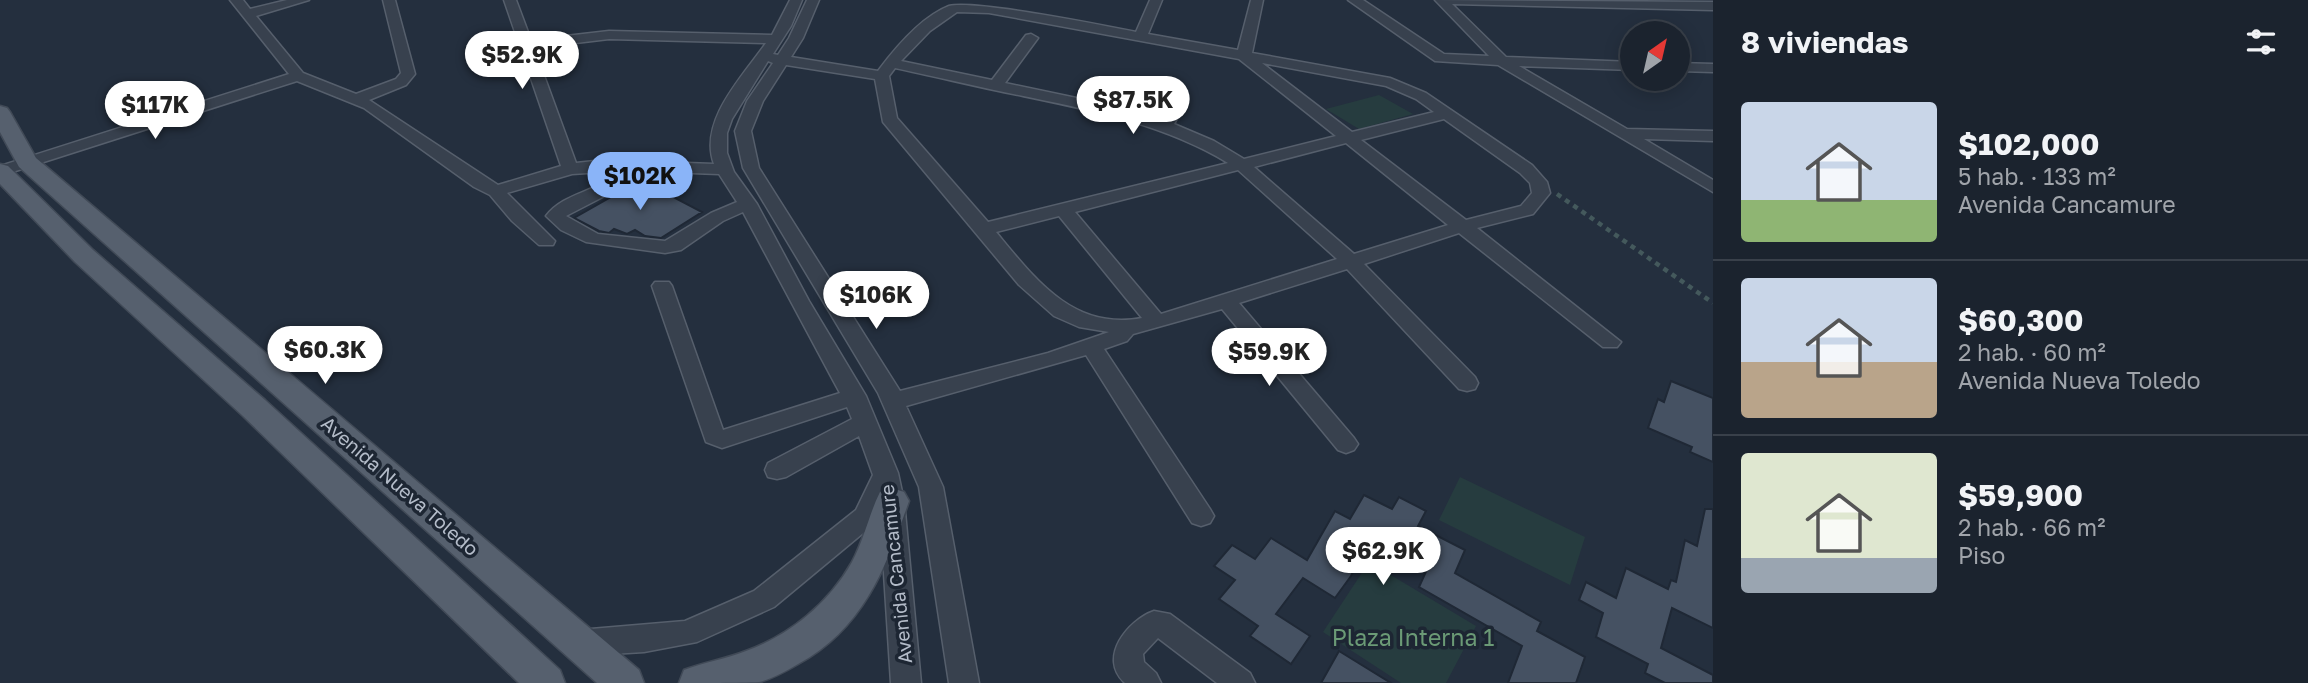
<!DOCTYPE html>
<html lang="es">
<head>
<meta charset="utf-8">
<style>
  :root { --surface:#1b232e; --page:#282f3a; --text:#f1f3f6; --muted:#a0a4aa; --line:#39404a; --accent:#8ab4f8 }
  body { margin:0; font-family:"Golos Text",sans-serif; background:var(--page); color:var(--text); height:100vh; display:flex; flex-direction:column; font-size:26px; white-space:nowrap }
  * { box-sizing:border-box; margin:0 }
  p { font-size:23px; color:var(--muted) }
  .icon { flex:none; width:38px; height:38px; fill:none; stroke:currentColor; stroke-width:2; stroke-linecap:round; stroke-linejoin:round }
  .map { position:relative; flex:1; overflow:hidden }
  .side { display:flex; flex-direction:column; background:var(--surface); width:595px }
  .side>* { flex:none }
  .needle { width:46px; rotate:34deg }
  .fabs { position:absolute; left:1620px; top:21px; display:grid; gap:14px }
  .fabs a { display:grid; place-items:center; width:70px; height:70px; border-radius:50%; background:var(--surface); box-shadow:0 4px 18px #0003,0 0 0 2px var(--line); font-size:35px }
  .price { position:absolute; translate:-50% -60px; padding:0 16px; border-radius:24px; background:#fff; color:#222; font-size:23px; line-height:46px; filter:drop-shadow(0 2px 4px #0008) }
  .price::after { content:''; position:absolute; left:50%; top:42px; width:21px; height:16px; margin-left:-10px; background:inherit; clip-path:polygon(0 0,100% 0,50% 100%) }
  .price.current { background:var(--accent); color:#111 }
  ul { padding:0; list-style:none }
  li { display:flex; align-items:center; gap:21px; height:175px; padding:0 28px }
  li+li { border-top:2px solid var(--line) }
  li span { display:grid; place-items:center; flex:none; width:196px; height:140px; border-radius:7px; color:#555 }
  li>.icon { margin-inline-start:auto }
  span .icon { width:84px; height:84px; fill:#fffc; stroke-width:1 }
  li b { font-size:30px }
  h2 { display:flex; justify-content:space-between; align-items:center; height:84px; padding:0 28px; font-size:30px }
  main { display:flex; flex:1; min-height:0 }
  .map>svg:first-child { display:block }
</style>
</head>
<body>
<main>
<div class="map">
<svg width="1713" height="683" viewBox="0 0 1713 683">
  <rect width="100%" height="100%" fill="#242f3e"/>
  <path fill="#263c3f" d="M1379 95 1413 114 1359 129 1326 109Z
    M1460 477 1585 537 1570 585 1439 520Z
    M1369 562 1476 626 1446 683H1401L1323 632Z"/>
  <path fill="#455162" stroke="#1f2835" stroke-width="2" d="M641 180 702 212 661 238 645 236 635 230 627 234 614 229 609 233 599 231 574 218Z
    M1671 381 1713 398V462L1690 452 1692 447 1648 428 1658 399 1664 402Z
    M1364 495 1392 509 1399 497 1426 511 1418 526 1465 550 1455 573 1541 622 1537 631 1585 657 1576 683H1508L1522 646 1419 587 1429 565 1371 535 1351 576 1335 598 1303 578 1276 614 1310 636 1291 664 1250 636 1258 626 1219 599 1235 580 1214 566 1232 545 1255 559 1271 538 1307 560 1335 511 1350 519Z
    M1705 509H1713V628L1672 608 1661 648 1713 675V683H1665L1645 673 1648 664 1596 637 1603 613 1579 600 1586 582 1616 598 1626 568 1668 589 1671 580 1676 582 1685 540 1697 546Z
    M1339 651 1391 683H1321Z"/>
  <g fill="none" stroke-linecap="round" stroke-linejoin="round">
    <g stroke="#565f6c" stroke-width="3">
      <path id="minor" d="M230 0H243L250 9 287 0H309L256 16 303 73 356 94 396 79 401 73 383 0H395L415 74 406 85 369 100 498 185 561 166 504 0H516L531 40 609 31 772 35 790 0H802L791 26 773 54 778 55 789 38 807 0H819L803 38 791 57 878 71C896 47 921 17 949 6 975 0 1101 25 1136 32L1150 0H1162L1148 34 1238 50 1251 0H1263L1252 53 1390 78 1426 93 1532 165 1547 182 1550 193 1533 214 1477 228 1621 342 1617 347H1603L1459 233 1364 264 1475 377 1478 383 1475 389 1467 391 1459 389 1347 269 1239 303 1354 438 1358 444 1354 450 1346 453 1338 450 1222 309 1133 334 1127 341 1104 349 1210 509 1214 516 1210 523 1201 526 1192 523 1086 355 906 406 943 487 979 683H949L919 487 878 393 743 168 735 131 747 101 773 63 768 61 732 119 727 133V153L734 172 757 204 809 301 866 396 898 473 904 501 921 683H891L880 511 874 524 774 607 697 642 644 652 579 656 569 652 565 643 569 634 579 630 685 621 754 591 856 510 873 475 859 436 786 477 777 479 768 477 765 470 768 463 852 419 847 407 722 448 706 442 652 286 655 282H669L672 286 723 430 840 393 834 382 743 212 723 221 681 250 665 253 586 242 561 230 546 216C564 192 599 192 619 171L572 174 507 193 555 241 553 245H539L512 221 490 195 474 187 364 108 297 81 0 176V166L289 74ZM957 12 989 13 1239 59 1336 136 1244 159 1214 141 1174 124 1182 109 1174 98C1150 92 1120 78 1105 104L1005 83 1038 38 1031 34 1026 35 992 80 901 61 930 31ZM609 39 766 43C743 76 698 121 714 164L604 160 576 163 534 48ZM1262 63 1386 86 1416 99 1434 112 1352 132ZM786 65 875 79 883 122 1019 285 1054 316 1079 327 1109 332 1048 353 900 391 759 168 751 131 763 101ZM895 68C928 75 962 83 994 90 1074 107 1157 120 1228 163L988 222 897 118 889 76ZM1129 97 1163 104 1166 109 1160 120 1118 108 1122 101ZM1444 119 1520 173 1530 183 1532 193 1521 206 1466 220 1361 140ZM1346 143 1448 225 1354 254 1254 167ZM1238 170 1337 259 1161 314 1075 212ZM636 171 719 174 737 202 711 213 665 241 598 234 566 216 622 187ZM1059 216 1142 318C1073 331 1035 279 996 232Z
        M1348 0H1363L1444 54 1489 56 1435 0 1713 2V10L1452 4 1506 57 1633 62V70L1519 66 1627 129 1713 131V141L1644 139 1713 180V192L1498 65 1435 61Z
        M1678 63 1713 64V72L1678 71Z
        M1154 611 1170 614 1250 673 1255 683H1217L1158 638 1143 654 1144 662 1156 673 1161 683H1125C1097 658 1128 620 1154 611Z"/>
    </g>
    <g stroke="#414a57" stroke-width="3">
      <path id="major" d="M0 106 7 108 10 112 36 158 639 670 644 683H597L19 167 0 132Z
        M0 164 8 166 93 250 265 400 560 670 565 683H519L243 416 75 262 0 184Z
        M892 488 904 492 909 501C886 568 863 629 798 664 786 671 772 679 759 682 740 683 700 683 679 683L684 670C705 662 726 659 746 651 790 635 829 603 852 562 864 540 869 514 880 492Z"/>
    </g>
    <path stroke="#44595c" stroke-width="4.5" stroke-dasharray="5 5" stroke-linecap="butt" d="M1557 194 1713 303"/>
    <use href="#minor" fill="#38414e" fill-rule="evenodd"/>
    <use href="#major" fill="#56606e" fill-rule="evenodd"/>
  </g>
  <g text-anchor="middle" stroke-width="7" stroke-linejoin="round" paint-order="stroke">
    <g font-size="19" fill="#b4bcc9" stroke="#1d2633">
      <text transform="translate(400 486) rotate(41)" y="7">Avenida Nueva Toledo</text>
      <text transform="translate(896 574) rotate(-96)" y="7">Avenida Cancamure</text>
    </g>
    <g font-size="23" fill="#6b9a76" stroke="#1d2633">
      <text x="1413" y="646">Plaza Interna 1</text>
    </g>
  </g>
</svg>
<div class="fabs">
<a><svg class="needle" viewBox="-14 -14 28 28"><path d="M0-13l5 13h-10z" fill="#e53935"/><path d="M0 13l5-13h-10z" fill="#a0a4aa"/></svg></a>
</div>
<b class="price" style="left:522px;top:91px">$52.9K</b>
<b class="price" style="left:1133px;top:136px">$87.5K</b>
<b class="price" style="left:155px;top:141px">$117K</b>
<b class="price current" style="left:640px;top:212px">$102K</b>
<b class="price" style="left:876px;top:331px">$106K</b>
<b class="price" style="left:325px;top:386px">$60.3K</b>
<b class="price" style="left:1269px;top:388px">$59.9K</b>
<b class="price" style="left:1383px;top:587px">$62.9K</b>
</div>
<section class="side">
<h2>8 viviendas<svg class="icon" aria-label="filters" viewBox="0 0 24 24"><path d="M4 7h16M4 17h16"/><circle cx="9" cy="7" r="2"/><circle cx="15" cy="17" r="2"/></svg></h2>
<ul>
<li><span style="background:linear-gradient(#c9d6e8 70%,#8fb573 0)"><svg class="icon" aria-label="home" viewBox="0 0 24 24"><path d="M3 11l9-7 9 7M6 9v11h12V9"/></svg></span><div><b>$102,000</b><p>5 hab. · 133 m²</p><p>Avenida Cancamure</p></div></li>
<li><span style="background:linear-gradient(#c9d6e8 60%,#b9a48a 0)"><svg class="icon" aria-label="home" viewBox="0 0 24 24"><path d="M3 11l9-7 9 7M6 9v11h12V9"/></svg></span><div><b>$60,300</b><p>2 hab. · 60 m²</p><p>Avenida Nueva Toledo</p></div></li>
<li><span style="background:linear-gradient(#dfe7d0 75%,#9aa5b1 0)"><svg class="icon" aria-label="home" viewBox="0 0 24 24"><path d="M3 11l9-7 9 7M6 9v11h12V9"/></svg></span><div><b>$59,900</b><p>2 hab. · 66 m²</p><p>Piso</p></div></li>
</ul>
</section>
</main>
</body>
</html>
